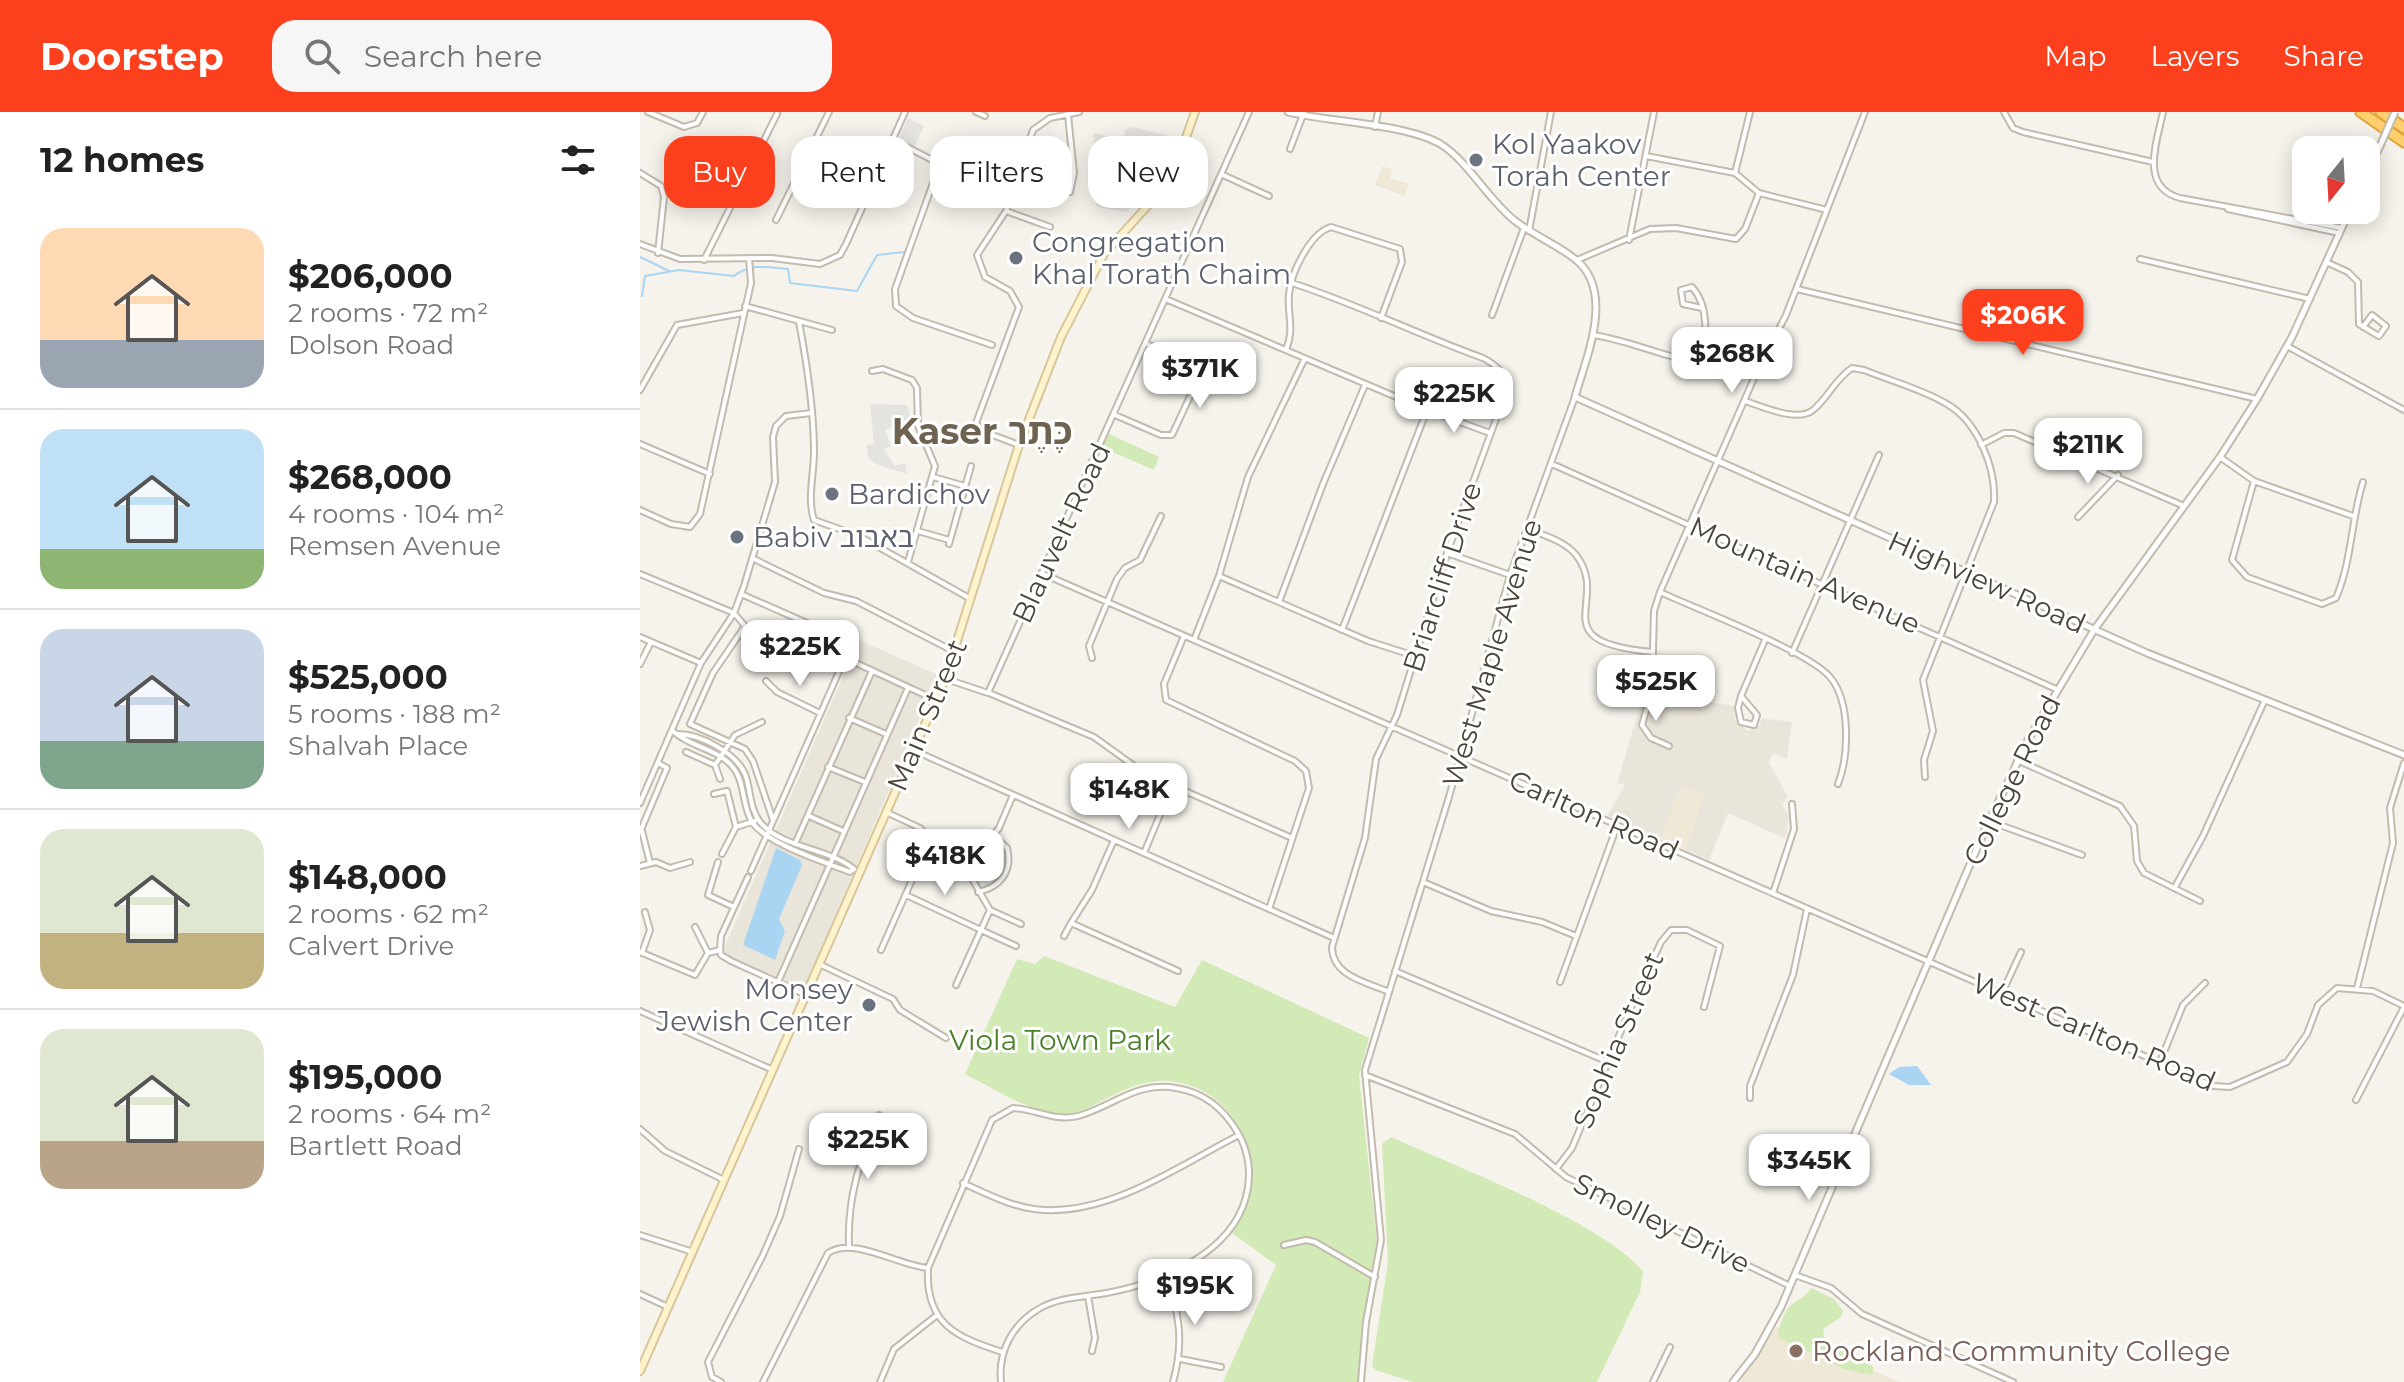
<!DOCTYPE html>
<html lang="en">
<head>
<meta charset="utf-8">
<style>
  :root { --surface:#fff; --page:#f6f6f6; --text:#222; --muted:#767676; --line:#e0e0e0; --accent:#fc3f1d }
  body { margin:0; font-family:Montserrat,"Noto Sans Hebrew",sans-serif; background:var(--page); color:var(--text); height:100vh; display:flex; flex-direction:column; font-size:30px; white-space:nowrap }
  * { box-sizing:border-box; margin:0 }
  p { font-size:26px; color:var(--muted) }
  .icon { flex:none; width:44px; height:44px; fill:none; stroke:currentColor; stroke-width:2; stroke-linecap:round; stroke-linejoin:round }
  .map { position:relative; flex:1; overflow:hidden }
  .details { display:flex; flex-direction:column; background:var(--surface); width:640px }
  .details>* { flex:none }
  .banner { position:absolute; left:24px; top:24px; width:760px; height:72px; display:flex; gap:16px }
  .needle { width:52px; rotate:198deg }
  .buttons { position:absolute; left:1652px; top:24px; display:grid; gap:16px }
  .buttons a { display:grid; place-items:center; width:88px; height:88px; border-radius:16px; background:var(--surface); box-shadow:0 4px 20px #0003; font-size:40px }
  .price { position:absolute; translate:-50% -68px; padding:0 18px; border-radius:16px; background:#fff; color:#222; font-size:26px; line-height:52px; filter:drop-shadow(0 2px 4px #0008) }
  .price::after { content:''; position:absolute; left:50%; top:48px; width:24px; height:18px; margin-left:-12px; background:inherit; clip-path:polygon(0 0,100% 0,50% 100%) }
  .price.selected { background:var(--accent); color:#fff }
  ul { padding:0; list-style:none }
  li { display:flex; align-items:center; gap:24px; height:200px; padding:0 40px }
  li+li { border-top:2px solid var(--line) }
  li span { display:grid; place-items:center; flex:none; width:224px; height:160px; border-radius:24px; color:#555 }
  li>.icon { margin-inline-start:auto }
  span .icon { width:96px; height:96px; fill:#fffc; stroke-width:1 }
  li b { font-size:34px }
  h2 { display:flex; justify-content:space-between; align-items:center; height:96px; padding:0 40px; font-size:34px }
  .pill { padding:0 28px; border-radius:24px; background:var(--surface); box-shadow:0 4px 20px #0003; font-size:28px; line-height:72px }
  .pill.selected { background:var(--accent); color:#fff }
  header { display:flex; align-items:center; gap:48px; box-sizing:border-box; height:112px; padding:0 40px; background:var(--accent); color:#fff }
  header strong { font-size:38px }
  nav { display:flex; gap:44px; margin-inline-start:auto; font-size:28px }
  .search { width:560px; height:72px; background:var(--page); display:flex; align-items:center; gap:20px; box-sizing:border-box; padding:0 28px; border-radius:24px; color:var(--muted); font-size:30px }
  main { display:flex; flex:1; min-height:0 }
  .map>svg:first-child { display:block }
</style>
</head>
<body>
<header>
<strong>Doorstep</strong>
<div class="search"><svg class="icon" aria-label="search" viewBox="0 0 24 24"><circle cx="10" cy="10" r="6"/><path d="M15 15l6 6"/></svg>Search here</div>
<nav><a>Map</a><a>Layers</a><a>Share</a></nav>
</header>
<main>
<section class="details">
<h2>12 homes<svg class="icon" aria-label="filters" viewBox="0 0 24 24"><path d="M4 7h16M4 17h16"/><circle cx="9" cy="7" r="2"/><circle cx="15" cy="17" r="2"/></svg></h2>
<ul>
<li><span style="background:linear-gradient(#ffd9b3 70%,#9aa5b1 0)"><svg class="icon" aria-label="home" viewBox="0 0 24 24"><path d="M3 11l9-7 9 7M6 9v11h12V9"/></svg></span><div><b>$206,000</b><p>2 rooms · 72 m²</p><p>Dolson Road</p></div></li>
<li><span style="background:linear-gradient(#bfe0f5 75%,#8fb573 0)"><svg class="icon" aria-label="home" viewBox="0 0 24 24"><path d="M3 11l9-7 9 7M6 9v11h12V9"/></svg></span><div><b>$268,000</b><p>4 rooms · 104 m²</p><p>Remsen Avenue</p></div></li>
<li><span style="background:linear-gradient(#c9d6e8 70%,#7fa58c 0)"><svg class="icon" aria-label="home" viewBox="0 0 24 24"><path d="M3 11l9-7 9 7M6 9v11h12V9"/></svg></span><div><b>$525,000</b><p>5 rooms · 188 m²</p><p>Shalvah Place</p></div></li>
<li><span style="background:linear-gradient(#dfe7d0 65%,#c2b280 0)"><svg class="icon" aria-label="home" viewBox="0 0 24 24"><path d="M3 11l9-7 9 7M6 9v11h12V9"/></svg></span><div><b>$148,000</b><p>2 rooms · 62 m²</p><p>Calvert Drive</p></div></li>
<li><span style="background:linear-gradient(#dfe7d0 70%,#b9a48a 0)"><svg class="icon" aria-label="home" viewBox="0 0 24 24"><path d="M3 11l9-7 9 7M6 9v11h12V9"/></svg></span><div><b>$195,000</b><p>2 rooms · 64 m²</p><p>Bartlett Road</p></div></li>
</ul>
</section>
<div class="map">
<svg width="1764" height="1270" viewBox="0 0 1764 1270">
  <rect width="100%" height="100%" fill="#f6f3ec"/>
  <path fill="#eae5da" d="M219 528 298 563 164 877 81 843Z
    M1018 562 1054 575 1053 587 1094 594 1095 608 1108 619 1119 614 1122 606 1152 610 1147 647 1133 641 1129 651 1148 685 1142 693 1149 704 1146 727 1088 701 1069 748 1046 738 1064 681 1041 675 1021 727 967 704 986 671 977 672 1003 583 1012 586Z"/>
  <path fill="#efe8d6" d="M742 54 752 57 750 66 769 72 765 84 735 73Z
    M1040 675 1064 681 1046 738 1021 727Z
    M1136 1215 1259 1270H1100Z"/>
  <path fill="#d2eab5" d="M467 321 519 345 514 358 459 334Z
    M404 844 535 895 562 848 729 926 719 964 737 1130 724 1210 721 1270H583L636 1153 592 1121C634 1064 603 975 528 969 484 966 447 1006 420 1003 387 998 354 977 325 962L377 847 395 852Z
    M751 1025C812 1053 965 1111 1003 1160L1000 1180 957 1270H773L735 1258 732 1254 748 1150 742 1032Z
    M1171 1176 1194 1187 1203 1199 1201 1205 1183 1217 1185 1229 1234 1255 1232 1263 1207 1258 1141 1227 1137 1221C1141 1213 1144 1200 1150 1194 1158 1186 1163 1188 1171 1176Z"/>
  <path fill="#e5e3e0" d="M268 6 284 14 274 35 258 28Z
    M493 15 530 24 520 48 525 62 487 100 457 95 456 92 467 87 456 73 454 21 483 28 485 18Z
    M230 292 267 293 271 307 245 318 251 334 244 337 255 354 265 351 267 362 236 352 228 345 227 333 234 332Z"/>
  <path fill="#a9d4f2" d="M136 736 160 748 162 753 139 807 145 819 135 848 103 833Z
    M1277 954 1291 973H1269L1249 962 1259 955Z"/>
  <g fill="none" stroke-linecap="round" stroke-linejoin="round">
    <path stroke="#a9d4f2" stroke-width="2" d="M0 145 29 159
      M2 184 5 164 39 158 94 164C111 151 128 155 148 157L150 171 217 179 237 143 265 140"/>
    <g stroke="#c2bbae" stroke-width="8">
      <path id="minor" d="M8 0 44 15 57 11 63 0
        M336 0 345 4
        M1364 0 1373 16 1383 20 1513 50
        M1523 0C1517 30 1499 75 1540 86L1702 116
        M428 3 434 61 430 80
        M735 15 738 0
        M252 27 294 49 298 57 255 177 256 194 273 206 352 233
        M650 37 664 0
        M1006 44 1095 61 1119 81 1187 98
        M381 46 434 61
        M0 61 21 74 24 85 18 141
        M1095 61 1110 0
        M583 63 629 84
        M1588 97 1699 121
        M366 99 410 115
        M136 108 189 0
        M889 119 911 0
        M989 128 1014 0
        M0 132 40 147 132 146 180 152 200 143 206 132 265 0
        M1500 147 1670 187
        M64 148 137 2
        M937 148 1010 117 1036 116 1096 127 1105 117 1119 81
        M1686 150 1708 160 1718 170 1719 212 1737 223 1739 224 1746 214 1732 203 1723 215
        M652 171C717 192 779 223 843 246 858 254 865 261 867 277L807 441 757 603 736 647 725 726 692 835C692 864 726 870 749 880
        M1157 177 1617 287
        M528 188 787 298 850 321
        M105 194 192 218
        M852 203 884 116
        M159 210C167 252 174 297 174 340 174 362 167 387 174 408L219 424 329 486
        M953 223C980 227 1002 236 1027 243 1057 251 1086 253 1115 264
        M1647 234 1764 298
        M646 238C655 217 647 203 649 182 651 161 670 121 691 115L760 137 762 150 741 206
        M1061 250C1066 225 1070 195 1052 175L1041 178 1043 192 1062 196
        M232 259 243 257 272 268 277 276 278 314 295 354 268 450
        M0 278 37 213 103 201
        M1105 289C1121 294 1158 311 1173 298 1188 286 1195 267 1212 256L1224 258C1251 269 1282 277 1307 292 1338 310 1356 356 1354 390L1283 568 1293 619 1284 648 1285 665
        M475 303 521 323H532L560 263 556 254 507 232
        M0 332 70 362
        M379 333 342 319 336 311 379 195 370 179 345 165 337 143 366 99 393 18 410 6 439 0
        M1341 333 1364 321H1374L1544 394
        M1580 345 1614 369 1713 404
        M912 352 1416 577
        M293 365 325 374
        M1614 369 1592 448 1607 465 1682 492 1696 486C1712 449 1711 408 1723 370
        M0 398 31 412 50 415 60 402 111 171 109 146
        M1438 405 1478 363
        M888 417C903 423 925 429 936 443 972 489 899 530 1013 540
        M278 419 309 428
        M309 432 331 354
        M807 441 870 463
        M112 446 184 481 216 489 313 539
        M401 461 1573 974 1590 975 1647 950 1667 922 1678 893 1697 876 1733 879 1764 894
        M0 462 94 501 105 514 73 561 50 612 105 637 113 649 133 708
        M579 464 728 529 775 544
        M1020 480C1056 497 1168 539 1190 565 1211 590 1209 644 1198 672
        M101 482 183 518 209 537 111 759
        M639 490 683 372 725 273
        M702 518 787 298
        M544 524 524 572 526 588 655 649 666 659 669 676 629 797
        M0 525 61 551
        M554 528 579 464 608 365 665 246
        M1152 541 1239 343
        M452 546 449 534 477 467 485 456 500 448 521 404
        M0 552 11 530
        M218 552 283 582
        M306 567 348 581 609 0
        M126 569 137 580 180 601
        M349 581 454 625 504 661 652 726
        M1101 584 1098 596 1101 610 1114 613 1117 603 1101 584 1125 528
        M209 606 246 622
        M34 620C49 634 76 637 91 653 106 669 101 692 112 710 127 732 185 750 210 760L214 757
        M38 622C60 622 96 641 105 662 111 677 109 696 120 710 141 736 189 736 214 757
        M1029 634 1011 626 1002 613 1012 578 1014 499 1020 480 1115 264 1146 203 1225 0
        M273 638 694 826
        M46 640 75 653
        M1377 648 1480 694 1494 714 1497 749 1504 761 1560 789
        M188 655 225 670
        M80 667 75 653 95 623 122 610
        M74 682 87 679 96 715
        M373 683 359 716 336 746 331 765 350 798 381 812
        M0 691 61 551 94 501 104 474 135 370 133 325 136 314 146 304 171 301
        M169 704 203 719
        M1349 709 1442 743
        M2 719 10 751
        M0 720 27 656 18 651
        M474 728 452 778 431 811 538 859
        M155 732 232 559
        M504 741 532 674
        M82 742 96 715 115 709
        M78 750 68 783 94 795
        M0 754 16 750 30 756 50 750
        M783 770 851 799 902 810 936 824
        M1535 775 1563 724 1624 590
        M338 780C360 775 373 760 367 736L354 724
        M1133 781 1154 717 1152 692
        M266 783 341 818 350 798
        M55 815 68 841
        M424 824 431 811
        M80 838 81 824 108 765
        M241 838 287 734V724L280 716 246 700
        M0 840 55 863 68 841 80 838 81 843 91 849 166 883
        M2 841 10 818 5 800
        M179 852 253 887 260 898 306 926
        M755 859 966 949
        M138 870 268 576
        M920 870 977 714
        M316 873 341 818 376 834
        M1717 876 1753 731 1750 696 1764 651
        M1362 881 1381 840
        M0 899 133 958
        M1520 950 1543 893 1565 871
        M725 963 875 1022 926 1065 1150 1174
        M1110 986V974L1153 863 1167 797
        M1716 988 1764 895
        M0 1017 25 1039 84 1068
        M916 1057 932 1036 988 902 1021 830 1031 818H1047L1080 834 1064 895
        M323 1071C349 1083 376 1097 405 1098 474 1101 540 1053 599 1023
        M0 1123 53 1140
        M644 1133 666 1128 675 1130 735 1165
        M209 1134C207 1085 220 1048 239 1003
        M525 1163C540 1200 544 1231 533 1270
        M1155 1163 1191 1176 1222 1202 1373 1270
        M0 1182 28 1195
        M448 1184 455 1226 452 1239
        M540 1247 581 1255
        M81 1270 72 1265 68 1250 123 1143 140 1104 159 1037
        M123 1270 188 1141C214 1124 256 1153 288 1156
        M240 1270 254 1237 297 1203
        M361 1270C358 1241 371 1214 397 1198 417 1185 444 1185 467 1181 520 1171 591 1142 606 1085 612 1063 609 1040 598 1021 584 997 563 980 536 976 496 969 474 994 438 1004 415 1010 396 997 373 996L352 1008 288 1156C285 1212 316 1225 362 1240
        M721 1270 726 1210 741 1128 725 958 809 685 870 463 935 285
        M1013 1270 1030 1235"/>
    </g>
    <g stroke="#c2bbae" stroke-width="9">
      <path id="tertiary" d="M648 0C689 10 769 12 802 33 828 50 848 87 874 108 893 123 916 132 935 147 976 179 946 246 935 285L1507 541 1764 643
        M1726 63 1740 34
        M1093 1270 1115 1242 1141 1195 1343 722 1388 628 1454 518 1580 345 1617 287 1652 225 1710 98"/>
    </g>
    <g stroke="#d6c79b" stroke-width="10">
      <path id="secondary" d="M0 1259 305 567 379 333 421 225 464 142 531 68 555 0"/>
    </g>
    <g stroke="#e0a43c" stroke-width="13">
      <path id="motorway" d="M1721 0 1764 30
        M1741 0 1764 16"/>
    </g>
    <use href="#minor" stroke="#fff" stroke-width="4"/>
    <use href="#tertiary" stroke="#fff" stroke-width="5"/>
    <use href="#secondary" stroke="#fff3cd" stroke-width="6"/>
    <use href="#motorway" stroke="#ffcf6e" stroke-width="9"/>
    <g stroke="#c2bbae" stroke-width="9" stroke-linecap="butt">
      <path id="tertiary-bridge" d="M1740 34 1755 0"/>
    </g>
    <use href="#tertiary-bridge" stroke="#fff" stroke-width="5"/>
  </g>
  <g fill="#6b7280" stroke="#fff" stroke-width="3">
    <circle cx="836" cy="48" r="8"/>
    <circle cx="376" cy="146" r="8"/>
    <circle cx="192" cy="382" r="8"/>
    <circle cx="97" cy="425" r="8"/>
    <circle cx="229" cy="893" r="8"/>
  </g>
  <circle fill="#8d6e63" stroke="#fff" stroke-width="3" cx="1156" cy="1239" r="8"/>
  <g text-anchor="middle" stroke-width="6" stroke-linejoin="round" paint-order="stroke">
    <g font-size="28" fill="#5b616d" stroke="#fff" text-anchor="start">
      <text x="852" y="42">Kol Yaakov<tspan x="852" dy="32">Torah Center</tspan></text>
      <text x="392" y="140">Congregation<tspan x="392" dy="32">Khal Torath Chaim</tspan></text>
      <text x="208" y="392">Bardichov</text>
      <text x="113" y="435">Babiv באבוב</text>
      <text x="213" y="887" text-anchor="end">Monsey<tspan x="213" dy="32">Jewish Center</tspan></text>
    </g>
    <g font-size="28" fill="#4b4439" stroke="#fff">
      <text transform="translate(421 421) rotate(-65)" y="10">Blauvelt Road</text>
      <text transform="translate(1165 463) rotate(24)" y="10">Mountain Avenue</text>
      <text transform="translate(802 465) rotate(-72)" y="10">Briarcliff Drive</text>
      <text transform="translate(1347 470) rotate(24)" y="10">Highview Road</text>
      <text transform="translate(852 541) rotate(-73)" y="10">West Maple Avenue</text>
      <text transform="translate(287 603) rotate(-67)" y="10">Main Street</text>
      <text transform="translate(1372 668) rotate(-64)" y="10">College Road</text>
      <text transform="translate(954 703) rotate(24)" y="10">Carlton Road</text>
      <text transform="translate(1454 920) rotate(23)" y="10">West Carlton Road</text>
      <text transform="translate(978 928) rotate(-67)" y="10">Sophia Street</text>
      <text transform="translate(1022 1111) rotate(26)" y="10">Smolley Drive</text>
    </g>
    <g font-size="28" fill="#4a7f2a" stroke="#fff">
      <text x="420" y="938">Viola Town Park</text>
    </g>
    <g font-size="28" fill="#785e54" stroke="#fff" text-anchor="start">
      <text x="1172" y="1249">Rockland Community College</text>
    </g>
    <g font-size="36" font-weight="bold" fill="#6e6250" stroke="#fff">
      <text x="342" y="332">Kaser כֶּתֶר</text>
    </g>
  </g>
</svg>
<div class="buttons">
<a><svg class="needle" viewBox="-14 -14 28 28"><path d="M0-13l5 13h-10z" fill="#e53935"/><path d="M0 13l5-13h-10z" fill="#767676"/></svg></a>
</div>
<b class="price selected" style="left:1383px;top:245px">$206K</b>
<b class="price" style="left:1092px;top:283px">$268K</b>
<b class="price" style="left:560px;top:298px">$371K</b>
<b class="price" style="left:814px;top:323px">$225K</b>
<b class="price" style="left:1448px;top:374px">$211K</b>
<b class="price" style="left:160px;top:576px">$225K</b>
<b class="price" style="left:1016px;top:611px">$525K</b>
<b class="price" style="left:489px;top:719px">$148K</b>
<b class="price" style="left:305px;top:785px">$418K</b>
<b class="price" style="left:228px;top:1069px">$225K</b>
<b class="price" style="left:1169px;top:1090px">$345K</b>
<b class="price" style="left:555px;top:1215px">$195K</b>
<div class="banner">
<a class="pill selected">Buy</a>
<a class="pill">Rent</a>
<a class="pill">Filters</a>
<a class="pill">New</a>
</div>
</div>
</main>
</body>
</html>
